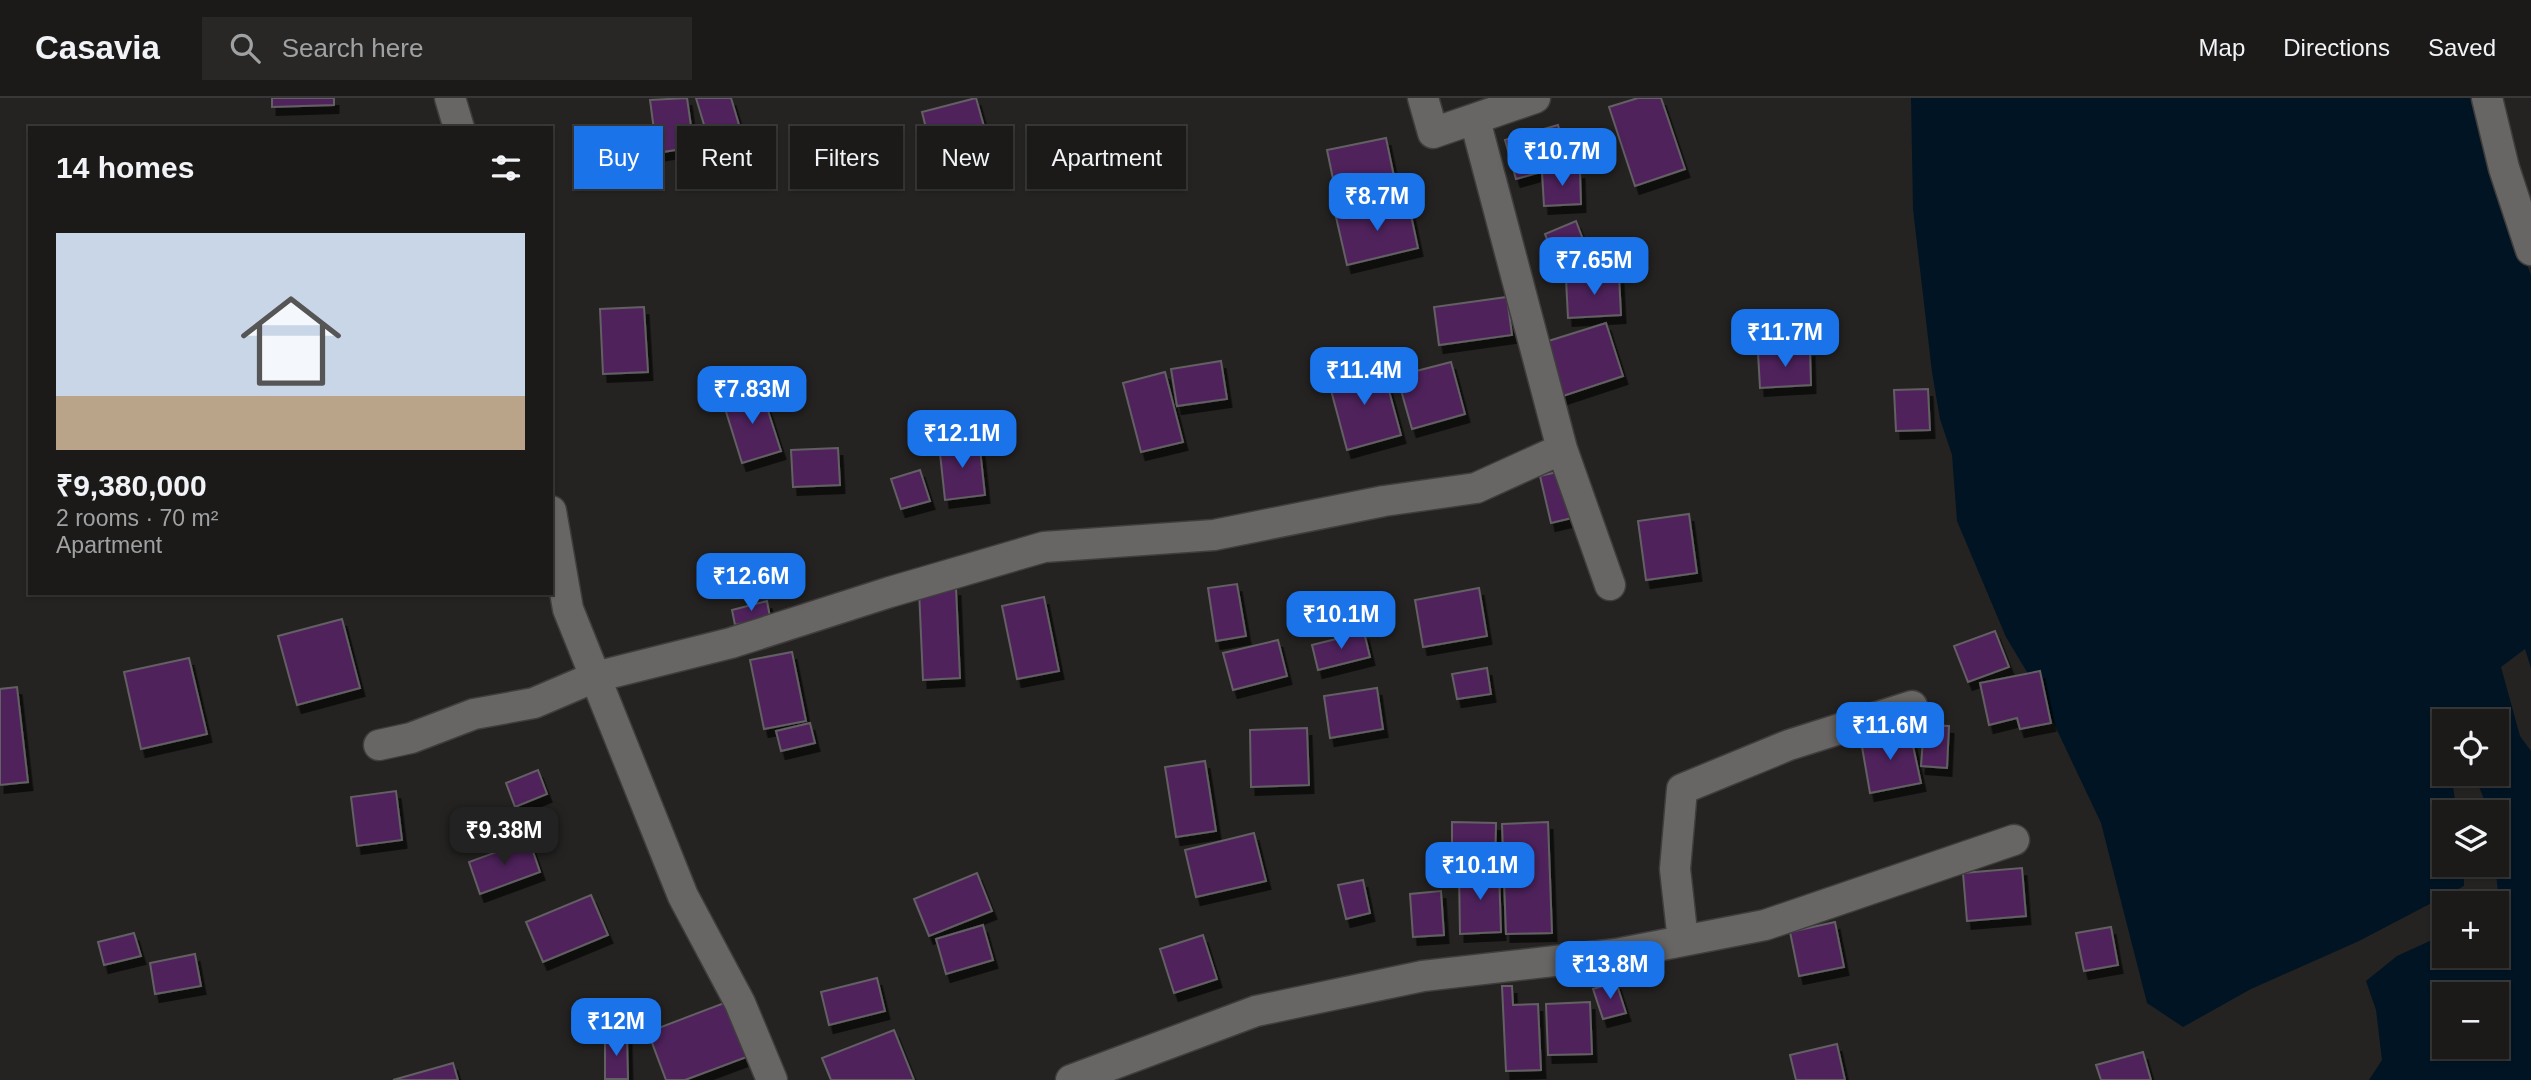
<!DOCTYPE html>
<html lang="en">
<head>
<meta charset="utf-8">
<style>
  :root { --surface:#1b1a19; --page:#282726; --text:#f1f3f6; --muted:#a0a1a2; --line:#393838; --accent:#1a73e8 }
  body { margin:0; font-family:Helvetica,sans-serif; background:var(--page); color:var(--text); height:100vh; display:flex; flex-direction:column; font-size:26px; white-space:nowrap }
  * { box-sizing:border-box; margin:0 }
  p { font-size:23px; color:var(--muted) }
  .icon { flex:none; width:38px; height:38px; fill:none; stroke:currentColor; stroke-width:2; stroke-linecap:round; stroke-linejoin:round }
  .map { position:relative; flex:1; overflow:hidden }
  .panel { position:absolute; left:28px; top:28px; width:525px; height:469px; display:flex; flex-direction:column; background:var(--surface); border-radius:0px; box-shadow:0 2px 5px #0004,0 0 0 2px var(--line) }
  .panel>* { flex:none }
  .top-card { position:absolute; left:574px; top:28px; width:665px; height:63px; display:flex; gap:14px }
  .buttons { position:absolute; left:2432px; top:611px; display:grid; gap:14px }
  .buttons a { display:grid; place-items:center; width:77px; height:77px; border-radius:0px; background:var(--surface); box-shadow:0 2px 5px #0004,0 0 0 2px var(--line); font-size:35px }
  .price { position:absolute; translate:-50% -60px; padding:0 16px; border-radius:14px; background:var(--accent); color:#fff; font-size:23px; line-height:46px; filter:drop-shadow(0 2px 4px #0008) }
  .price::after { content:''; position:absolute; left:50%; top:42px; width:21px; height:16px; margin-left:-10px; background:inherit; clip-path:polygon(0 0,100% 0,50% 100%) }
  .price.on { background:#222; color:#fff }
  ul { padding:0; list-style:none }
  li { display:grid; align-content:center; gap:14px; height:371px; padding:0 28px }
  li span { display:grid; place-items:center; height:217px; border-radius:0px; color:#555 }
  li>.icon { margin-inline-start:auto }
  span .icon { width:126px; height:126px; fill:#fffc; stroke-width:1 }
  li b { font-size:30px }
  h2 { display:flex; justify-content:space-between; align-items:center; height:84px; padding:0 28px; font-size:30px }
  .tag { padding:0 24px; border-radius:0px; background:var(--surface); box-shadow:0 2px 5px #0004,0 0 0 2px var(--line); font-size:24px; line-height:63px }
  .tag.on { background:var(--accent); color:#fff }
  header { display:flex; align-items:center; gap:42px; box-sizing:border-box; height:98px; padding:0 35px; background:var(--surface); border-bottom:2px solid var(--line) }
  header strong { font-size:33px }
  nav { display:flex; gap:38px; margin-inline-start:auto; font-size:24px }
  .search { width:490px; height:63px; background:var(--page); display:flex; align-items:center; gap:18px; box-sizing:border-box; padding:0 24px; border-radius:0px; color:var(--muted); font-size:26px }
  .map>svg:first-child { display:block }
</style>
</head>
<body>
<header>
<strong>Casavia</strong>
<div class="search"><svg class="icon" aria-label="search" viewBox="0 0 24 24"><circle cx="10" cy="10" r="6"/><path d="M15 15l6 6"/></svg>Search here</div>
<nav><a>Map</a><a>Directions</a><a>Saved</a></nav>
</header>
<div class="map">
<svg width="2531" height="982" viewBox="0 0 2531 982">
  <defs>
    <filter id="shadow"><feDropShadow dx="4.5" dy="8" stdDeviation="0" flood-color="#0009"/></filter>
  </defs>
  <rect width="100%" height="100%" fill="#242321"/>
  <path fill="#001423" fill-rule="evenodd" d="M1911 0H2479L2507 115 2531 177V570L2525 551 2501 569 2520 638 2531 653V982H2369L2382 962 2376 912 2366 883 2397 858 2445 836V858H2497V813L2500 812 2495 767 2497 714H2489L2474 676H2497V623H2445V676H2454L2453 689 2457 714H2445V766L2464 767V788L2359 843 2251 891 2183 929 2147 905 2101 725 2039 594 2006 539 1957 423 1952 357 1940 321 1932 274 1913 111ZM2445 896H2497V948H2445Z"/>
  <path fill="#50225c" stroke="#626063" stroke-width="2" filter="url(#shadow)" d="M272 0H334V7L272 9Z
    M687 0 694 49 657 55 650 2Z
    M696 0H731L740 30 708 40Z
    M976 0 987 39 932 54 922 14Z
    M1638 0H1661L1685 71 1635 88 1609 9Z
    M1558 27 1569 66 1516 81 1505 42Z
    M1386 40 1396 88 1337 100 1327 52Z
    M1580 73 1581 106 1544 108 1542 74Z
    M1408 103 1418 150 1347 167 1336 119Z
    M1576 123 1592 165 1561 177 1545 136Z
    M1619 178 1621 217 1568 220 1566 181Z
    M1507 199 1512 237 1439 247 1434 209Z
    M644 209 648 274 603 276 600 211Z
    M1606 225 1623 278 1560 299 1542 245Z
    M1810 251 1811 287 1760 290 1758 255Z
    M1221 263 1227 301 1177 308 1171 271Z
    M1451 264 1465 316 1412 331 1397 278Z
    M1382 267 1401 337 1347 352 1328 281Z
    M1165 274 1183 344 1141 354 1123 285Z
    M761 291 781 353 742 365 723 304Z
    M1928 291 1930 332 1896 333 1894 292Z
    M979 342 985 397 945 402 939 346Z
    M838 350 840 387 793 389 791 352Z
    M920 372 930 403 901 411 891 381Z
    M1561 373 1572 420 1551 425 1540 378Z
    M1689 416 1697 475 1646 482 1638 423Z
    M1237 486 1246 538 1216 543 1208 490Z
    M956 490 960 580 923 582 919 492Z
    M1479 490 1487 538 1423 549 1415 502Z
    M1044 499 1059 573 1017 581 1002 508Z
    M767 503 770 519 735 527 732 512Z
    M342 521 360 590 297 607 278 538Z
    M1995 533 2009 569 1968 584 1954 548Z
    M1364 534 1370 559 1318 572 1312 547Z
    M1278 542 1287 578 1233 592 1223 555Z
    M792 554 806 623 764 631 750 562Z
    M189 560 207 636 141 651 124 574Z
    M1487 570 1491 596 1457 601 1452 576Z
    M2040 573 2051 625 2020 631 2017 620 1989 627 1980 585Z
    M17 589 28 684 0 687V591Z
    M1377 590 1383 631 1330 640 1324 598Z
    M810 625 815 645 781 653 776 633Z
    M1924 627 1949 628 1947 670 1921 668Z
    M1307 630 1309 687 1251 689 1250 632Z
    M1910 634 1921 685 1870 695 1861 643Z
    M1205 663 1216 733 1176 739 1165 669Z
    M538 672 547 696 515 709 506 685Z
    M396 693 402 742 357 748 351 699Z
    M1452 724 1496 725 1495 770 1452 769Z
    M1548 724 1552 835 1506 836 1502 726Z
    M1254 735 1266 783 1196 799 1185 752Z
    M529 742 540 774 480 796 469 764Z
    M2022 770 2026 818 1967 823 1963 775Z
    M1499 773 1501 834 1460 836 1459 774Z
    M977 775 992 813 929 838 914 801Z
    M1363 782 1370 815 1346 821 1338 787Z
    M1441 793 1444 837 1413 839 1410 796Z
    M591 797 608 837 543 864 526 824Z
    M1835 824 1844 869 1799 878 1790 834Z
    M983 827 993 862 946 876 936 841Z
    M2111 829 2118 867 2084 873 2076 835Z
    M134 835 141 858 104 867 98 844Z
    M1203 837 1217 881 1174 895 1160 851Z
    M195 856 201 888 155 896 150 865Z
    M877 880 885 913 829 927 821 894Z
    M1616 884 1626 915 1603 921 1593 891Z
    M1502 888H1512L1513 907 1538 906 1541 972 1506 973Z
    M732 902 752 957 685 982H666L648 934Z
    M1590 904 1592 956 1548 957 1546 906Z
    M894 932 914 982H831L822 960Z
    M605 938H627L628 981H605Z
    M1837 946 1845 982H1796L1790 957Z
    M2143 954 2151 982H2101L2096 967Z
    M453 965 458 982H393Z"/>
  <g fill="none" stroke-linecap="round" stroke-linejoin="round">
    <g stroke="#403e3d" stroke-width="33">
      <path id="street" d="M450 0 459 30
        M1423 0 1433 35 1535 0
        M2487 0 2504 70 2531 152
        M1562 351 1610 487
        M551 413 568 511 683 798 740 905 772 982
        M379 647 411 640 474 616 534 605 595 579 731 545 890 494 1044 449 1214 437 1384 403 1476 390 1562 351 1475 22
        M1683 843 1675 771 1682 691 1789 647 1912 608
        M1071 982 1256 913 1423 878 1616 856 1765 827 2014 742"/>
    </g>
    <use href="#street" stroke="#686664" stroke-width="30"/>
  </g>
</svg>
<div class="buttons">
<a><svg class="icon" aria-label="locate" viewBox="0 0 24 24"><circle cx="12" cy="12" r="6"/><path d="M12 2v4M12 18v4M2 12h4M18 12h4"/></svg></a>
<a><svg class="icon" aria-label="layers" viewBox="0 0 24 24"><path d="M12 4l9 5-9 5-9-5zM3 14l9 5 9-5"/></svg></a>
<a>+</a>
<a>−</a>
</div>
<b class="price" style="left:1562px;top:90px">₹10.7M</b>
<b class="price" style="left:1377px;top:135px">₹8.7M</b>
<b class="price" style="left:1594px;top:199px">₹7.65M</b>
<b class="price" style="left:1785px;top:271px">₹11.7M</b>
<b class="price" style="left:1364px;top:309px">₹11.4M</b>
<b class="price" style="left:752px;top:328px">₹7.83M</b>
<b class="price" style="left:962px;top:372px">₹12.1M</b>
<b class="price" style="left:751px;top:515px">₹12.6M</b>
<b class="price" style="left:1341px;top:553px">₹10.1M</b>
<b class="price" style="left:1890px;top:664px">₹11.6M</b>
<b class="price on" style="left:504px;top:769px">₹9.38M</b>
<b class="price" style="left:1480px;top:804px">₹10.1M</b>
<b class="price" style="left:1610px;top:903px">₹13.8M</b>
<b class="price" style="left:616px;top:960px">₹12M</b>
<div class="top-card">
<a class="tag on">Buy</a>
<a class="tag">Rent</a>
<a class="tag">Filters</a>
<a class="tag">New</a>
<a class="tag">Apartment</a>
</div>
<section class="panel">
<h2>14 homes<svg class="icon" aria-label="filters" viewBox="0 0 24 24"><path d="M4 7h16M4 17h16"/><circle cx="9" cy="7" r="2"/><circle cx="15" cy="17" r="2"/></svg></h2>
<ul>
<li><span style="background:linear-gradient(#c9d6e8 75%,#b9a48a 0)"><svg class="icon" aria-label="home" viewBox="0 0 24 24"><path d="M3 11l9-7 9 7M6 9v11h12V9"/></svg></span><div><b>₹9,380,000</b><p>2 rooms · 70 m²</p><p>Apartment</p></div></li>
</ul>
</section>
</div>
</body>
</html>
